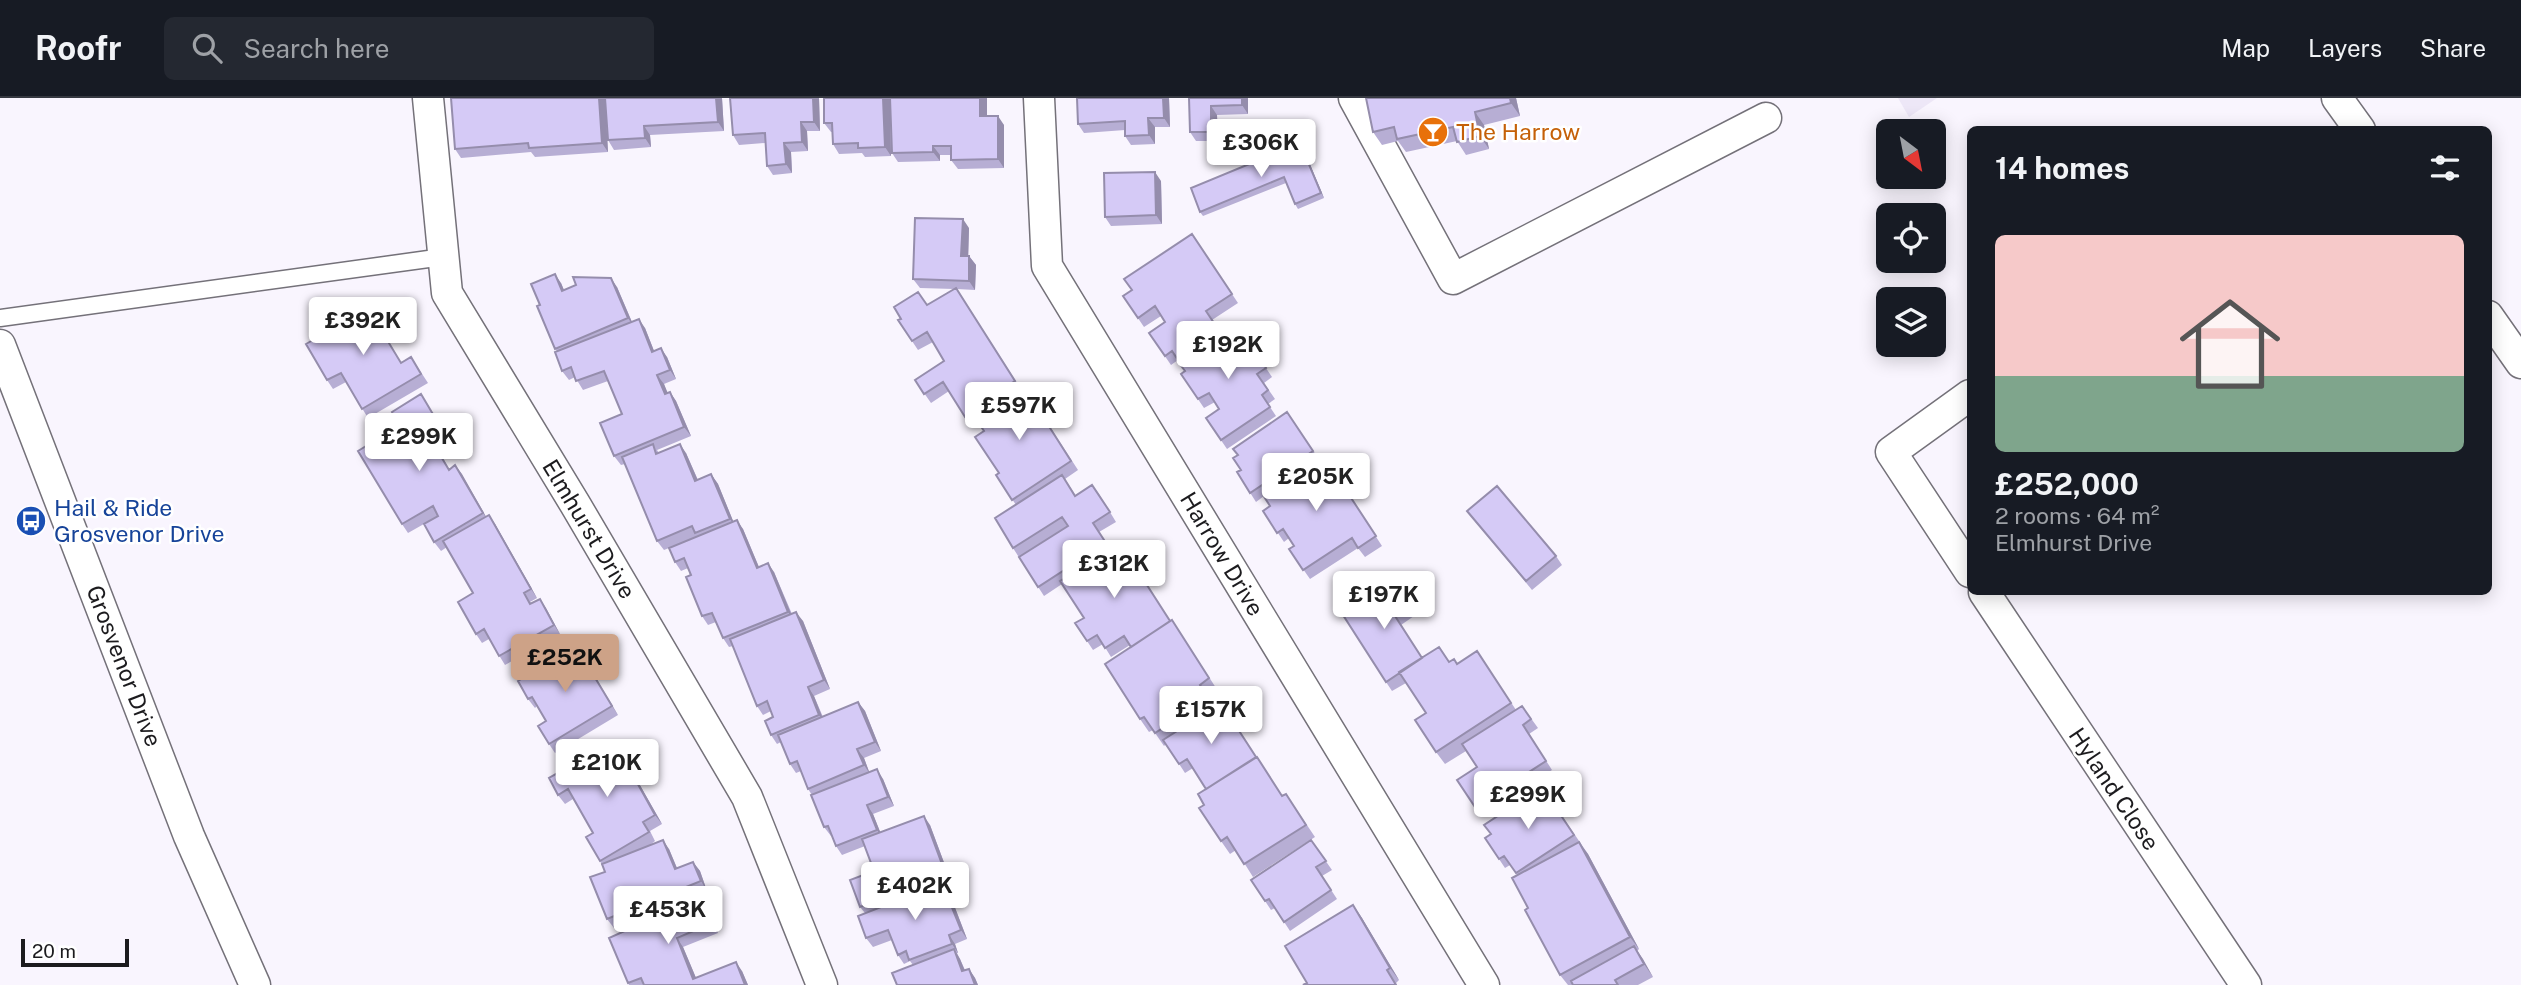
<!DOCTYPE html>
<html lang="en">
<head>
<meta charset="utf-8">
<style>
  :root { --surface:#171b24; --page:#242831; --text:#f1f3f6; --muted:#9ea1a6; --line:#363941; --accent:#cda287 }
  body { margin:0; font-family:"Public Sans",sans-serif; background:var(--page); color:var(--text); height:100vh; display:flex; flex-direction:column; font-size:26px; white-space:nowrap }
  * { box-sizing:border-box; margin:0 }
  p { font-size:23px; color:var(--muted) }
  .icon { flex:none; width:38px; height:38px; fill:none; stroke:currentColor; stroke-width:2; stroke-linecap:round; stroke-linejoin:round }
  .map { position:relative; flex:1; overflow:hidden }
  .drawer { position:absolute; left:1967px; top:28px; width:525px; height:469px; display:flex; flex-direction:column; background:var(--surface); border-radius:10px; box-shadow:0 4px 18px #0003 }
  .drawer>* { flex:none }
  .needle { width:46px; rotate:148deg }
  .fabs { position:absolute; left:1876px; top:21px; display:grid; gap:14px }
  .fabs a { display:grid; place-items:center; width:70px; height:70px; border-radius:10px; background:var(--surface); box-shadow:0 4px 18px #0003; font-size:35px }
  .scale { position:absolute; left:21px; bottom:18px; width:108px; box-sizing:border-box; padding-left:7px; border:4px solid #1c1b1e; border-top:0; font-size:19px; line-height:24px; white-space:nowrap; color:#1c1b1e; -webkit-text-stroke:5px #fff; paint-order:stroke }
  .price { position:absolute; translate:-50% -60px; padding:0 16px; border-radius:7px; background:#fff; color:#222; font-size:23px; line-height:46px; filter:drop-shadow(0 2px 4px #0008) }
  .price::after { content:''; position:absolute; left:50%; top:42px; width:21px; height:16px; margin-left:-10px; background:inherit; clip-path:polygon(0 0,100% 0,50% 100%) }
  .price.on { background:var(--accent); color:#111 }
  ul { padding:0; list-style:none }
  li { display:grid; align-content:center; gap:14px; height:371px; padding:0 28px }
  li span { display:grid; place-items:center; height:217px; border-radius:10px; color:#555 }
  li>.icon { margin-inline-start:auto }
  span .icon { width:126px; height:126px; fill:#fffc; stroke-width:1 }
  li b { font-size:30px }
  h2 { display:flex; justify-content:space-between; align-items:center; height:84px; padding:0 28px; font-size:30px }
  header { display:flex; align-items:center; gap:42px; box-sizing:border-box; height:98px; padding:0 35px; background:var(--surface); border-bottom:2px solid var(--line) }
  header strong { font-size:33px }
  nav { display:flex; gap:38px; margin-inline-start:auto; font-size:24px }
  .search { width:490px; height:63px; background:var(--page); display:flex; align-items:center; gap:18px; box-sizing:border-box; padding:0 24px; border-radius:10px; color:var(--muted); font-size:26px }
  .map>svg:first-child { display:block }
</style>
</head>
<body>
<header>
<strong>Roofr</strong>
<div class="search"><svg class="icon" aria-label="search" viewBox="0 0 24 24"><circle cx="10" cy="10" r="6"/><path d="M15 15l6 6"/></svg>Search here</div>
<nav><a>Map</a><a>Layers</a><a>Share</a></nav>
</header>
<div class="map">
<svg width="2521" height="887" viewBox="0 0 2521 887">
  <rect width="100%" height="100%" fill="#f9f5fe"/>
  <path fill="#ede7f7" d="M1898 0H1937L1909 19Z"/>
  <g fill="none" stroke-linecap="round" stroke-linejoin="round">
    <g stroke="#747179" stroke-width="19">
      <path id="service" d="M0 220 443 159"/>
    </g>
    <g stroke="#747179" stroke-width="33">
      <path id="minor" d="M428 0 447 195 575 406 747 699 822 887
        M1039 0 1047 168 1484 887
        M1354 0 1453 181 1766 20
        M2337 0 2360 32
        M2488 218 2521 265
        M0 247 189 738 255 887
        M1970 297 1891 354 1970 474
        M1984 494 2246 887"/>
    </g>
    <use href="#service" stroke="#fff" stroke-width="16"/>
    <use href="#minor" stroke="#fff" stroke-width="30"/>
  </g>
  <path fill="#b7aed4" d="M605 0 608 54 535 59 531 54 461 60 455 51Z
    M605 0H722L724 33 650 37 651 49 614 52 608 42Z
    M819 0 820 33H807L808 53 791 54 792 75 773 77 767 68 765 45 739 47 733 37Z
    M824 0H890L891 58 865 59 862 55 839 56 833 46 832 34H831L824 25Z
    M1077 0H1169L1170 29H1155V46L1131 47 1125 38V32L1084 35 1078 26Z
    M1189 0H1248V16L1217 17 1218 43H1196L1190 34Z
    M1516 0 1520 18 1484 27 1489 51 1466 57 1457 43 1406 54 1398 43 1382 47 1373 34Z
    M987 18 1004 27V70L958 71 951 62V57H940V63L898 64 892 55Z
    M1300 45 1303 50 1324 100 1298 111 1295 106 1286 85 1203 118 1200 114Z
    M1161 83 1162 126 1111 128 1105 119Z
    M969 130 968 158H969L976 167 975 192 957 191 1019 288 1028 295 1078 372 1065 381 1076 398 1092 387 1099 396 1116 424 1099 434 1110 451 1171 523 1172 522 1218 593 1209 600 1214 609 1227 614 1282 698 1286 696 1315 739 1253 779 1236 752 1230 756 1221 743 1204 707 1206 691 1193 670 1185 675 1166 646 1164 648 1153 632 1149 634 1140 621 1130 547 1111 559 1103 546 1093 552 1075 525 1084 520 1062 486 1044 498 1013 450 1016 407 996 377 999 375 984 333 978 324 972 328 949 293 931 305 915 282 944 263 933 244 918 252 912 243 927 207 954 191 920 190 913 181Z
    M1192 136 1238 205 1212 222 1222 237 1243 236 1272 279 1264 285 1275 301 1268 306 1276 318 1227 351 1206 320 1219 311 1215 304 1204 310 1181 276 1185 273 1178 262 1171 267 1149 235 1165 224 1161 218 1144 229 1123 198 1132 192Z
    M561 185 564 192 617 189 632 224 645 230 654 253 667 259 676 281 664 286 667 295 670 294 676 303 691 338 657 352 659 355H686L698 382 711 376 718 386 733 423 743 431 759 469 774 474 792 516 803 523 830 591 814 598 823 619 858 604 865 613 881 653 864 660 869 674 883 681 894 708 873 716 880 734 930 727 952 786 945 789 949 794 967 841 955 846 958 855H957L960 861 965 872 969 871 975 880 978 887H897L913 867 910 863 904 866 898 857 892 842 873 849 866 840 865 815 860 809 874 773 865 748 842 757 836 748 832 738H831L824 729 812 697 808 691 801 673 796 675 790 666 781 644 777 646 771 637 773 619 771 613 763 617 757 608 733 548 729 549 723 540 716 524 708 527 702 518 688 470 681 473 675 464 669 450 664 452 657 443 625 366 621 367 614 358 622 316 608 283 583 292 575 279 569 282 562 273 557 254 540 207Z
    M385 213 395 230 385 237 401 265 411 259 428 285 368 320 346 284 333 291 327 282Z
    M421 296 446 337 434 344 449 371 455 367 486 419 495 426 537 500 530 504 531 506 540 501 560 536 505 567 489 541 482 545 476 536 473 495 447 449 441 453 434 444 438 418 408 435 402 426 400 327Z
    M1287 314 1318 360 1323 357 1382 448 1365 459 1358 450 1310 481 1289 451 1294 448 1289 440 1284 444 1263 413 1270 408 1264 398 1256 404 1237 374 1241 372 1238 357Z
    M1467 413 1556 458 1562 467 1532 492 1474 422Z
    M1390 482 1414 518 1401 527 1422 560 1450 564 1457 566 1477 553 1516 612 1522 608 1538 630 1529 636 1552 672 1481 718 1457 682 1477 669 1466 653 1445 666 1436 654 1426 615 1406 585 1392 593 1386 584 1371 500Z
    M576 548 618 617 555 655 549 646 546 623 537 608 535 610 528 601Z
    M620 652 662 726 650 733 655 743 650 747 669 751 677 770 693 764 700 773 707 793 701 795 704 800 718 835 683 849 696 880 742 873 748 887H629L628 885 638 827 636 821 614 830 607 821 605 774 600 763 593 735 573 701 565 706 558 697Z
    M1542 689 1588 756 1639 851 1637 853 1653 879 1638 887H1568L1560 877 1528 810 1517 777 1510 767 1505 770 1485 740 1491 736Z
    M1311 742 1332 772 1322 778 1337 801 1290 833 1275 810 1271 812 1251 782Z
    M1353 807 1362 820 1399 882 1396 885 1397 887H1303L1307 885Z"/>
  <path fill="#958dac" d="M599 0H605L608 54 602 45Z
    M716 0H722L724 33 718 24Z
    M813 0H819L820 33 814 24Z
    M883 0H890L891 58 885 49Z
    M980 0H987V27L980 18Z
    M1163 0H1169L1170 29 1164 20Z
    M1242 0H1248V16L1242 7Z
    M1510 0H1516L1520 18 1511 5Z
    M1211 8 1217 17 1218 43 1211 34Z
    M1475 14 1484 27 1489 51 1480 38Z
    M998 18 1004 27V70L998 61Z
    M1148 20 1155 29V46L1149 37Z
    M801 24 807 33 808 53 802 44Z
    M644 28 650 37 651 49 645 40Z
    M784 45 791 54 792 75 786 66Z
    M1300 45 1303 50 1324 100 1321 95Z
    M933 48 940 57V63L933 54Z
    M1155 74 1161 83 1162 126 1156 117Z
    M963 121 969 130 968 167 961 158Z
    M969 158 976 167 975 192 969 183Z
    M555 176 561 185 568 202 562 193Z
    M611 180 617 189 634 229 628 220Z
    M639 221 645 230 658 263 652 254Z
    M661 250 667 259 676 281 670 272Z
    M657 277 664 286 672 305 665 296Z
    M670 294 676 303 691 338 684 329Z
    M680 346 686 355 702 392 695 383Z
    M455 367 462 376 489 424 483 415Z
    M711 376 718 386 736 430 730 421Z
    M489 417 495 426 537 500 531 491Z
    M737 422 743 431 763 479 757 470Z
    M768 465 774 474 794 523 788 514Z
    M540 501 546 510 560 536 554 527Z
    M796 514 803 523 830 591 824 582Z
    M576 548 582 557 618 617 612 608Z
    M808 589 814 598 825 626 819 617Z
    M858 604 865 613 881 653 875 644Z
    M614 643 620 652 662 726 655 717Z
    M857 651 864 660 870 676 864 667Z
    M877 671 883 681 894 708 888 699Z
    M867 707 873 716 883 741 877 732Z
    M924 718 930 727 952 786 946 777Z
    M663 742 669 751 681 780 675 771Z
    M1579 744 1588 756 1639 851 1630 839Z
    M693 764 700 773 707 793 701 783Z
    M942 785 949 794 967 841 961 832Z
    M698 791 704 800 718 835 712 825Z
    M1353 807 1362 820 1399 882 1390 870Z
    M949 837 955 846 958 855 952 846Z
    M677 840 683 849 699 887 693 881Z
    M1634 848 1643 861 1653 879 1644 866Z
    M954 851 960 861 969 883 962 873Z
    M736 864 742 873 748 887H745Z
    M969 871 975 880 978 887H975Z"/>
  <path fill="#d5caf6" stroke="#958dac" stroke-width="2" d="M451 0H599L602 45 529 50 528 45 455 51Z
    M605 0H716L718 24 644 28 645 40 608 42Z
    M730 0H813L814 24H801L802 44 784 45 786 66 767 68 765 35 733 37Z
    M824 0H883L885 49 858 50V45L833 46 832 25H824Z
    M890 0H980V18H998V61L951 62V48H933V54L892 55Z
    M1077 0H1163L1164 20H1148L1149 37 1125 38V23L1078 26Z
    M1189 0H1242V7L1211 8V34H1190Z
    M1366 0H1510L1511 5 1475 14 1480 38 1457 44 1453 29 1397 41 1394 29 1373 34Z
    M1300 45 1321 95 1295 106 1284 79 1200 114 1191 90Z
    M1155 74 1156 117 1105 119 1104 75Z
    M915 120 963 121 961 158H969V183L913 181Z
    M1192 136 1232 196 1206 213 1220 234 1178 262 1172 253 1165 258 1149 235 1165 224 1155 208 1138 220 1123 198 1132 192 1124 181Z
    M555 176 562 193 576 187 573 179 611 180 628 220 555 251 537 208 540 207 531 186Z
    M956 190 1015 283 984 302 986 306 965 319 943 284 924 296 915 282 944 263 927 234 912 243 898 222 901 221 894 209 918 194 927 207Z
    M379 204 389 221 378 227 401 265 411 259 421 276 362 311 341 275 327 282 306 246Z
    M639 221 652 254 661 250 670 272 657 277 665 296 670 294 684 329 614 358 600 325 622 316 604 273 576 283 571 269 562 273 555 254Z
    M1237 227 1266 270 1257 276 1268 292 1262 297 1270 309 1221 342 1206 320 1219 311 1209 295 1198 301 1181 276 1185 273 1179 265Z
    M1022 286 1071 363 1012 402 996 377 999 375 975 339 984 333 974 318Z
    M421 296 440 328 427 335 449 372 455 367 483 415 434 444 424 426 438 418 433 408 402 426 358 353 400 327 392 314Z
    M1287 314 1313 353 1250 395 1237 374 1241 372 1233 360 1238 357 1233 351Z
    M653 346 656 356 680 346 695 383 711 376 730 421 695 435 692 428 657 443 622 359Z
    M1323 357 1376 438 1358 450 1352 440 1303 472 1289 451 1294 448 1283 431 1277 435 1263 413 1270 408 1263 397Z
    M1062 377 1075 398 1092 387 1110 414 1093 425 1106 445 1038 489 1019 459 1068 428 1062 419 1013 450 995 420Z
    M1497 388 1556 458 1526 483 1467 413Z
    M489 417 531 491 524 495 530 506 540 501 554 527 499 558 484 531 476 536 458 504 473 495 443 443Z
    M737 422 757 470 768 465 788 514 723 540 712 515 702 518 686 479 691 477 684 460 675 464 669 450Z
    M1120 445 1170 523 1131 549 1124 538 1105 550 1097 537 1087 543 1075 525 1084 520 1060 483Z
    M1390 482 1408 509 1395 518 1422 560 1386 584 1343 517 1371 500 1368 495Z
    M796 514 824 582 808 589 819 617 771 637 765 623 773 619 767 603 757 608 730 541Z
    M1172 522 1209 580 1200 587 1208 600 1155 635 1144 619 1140 621 1105 566Z
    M576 548 612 608 549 646 538 628 546 623 532 599 528 601 518 583Z
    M1439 549 1449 564 1454 561 1457 566 1477 553 1511 605 1436 654 1415 622 1426 615 1399 574Z
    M858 604 875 644 857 651 864 667 808 691 797 663 790 666 778 637Z
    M1221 605 1256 659 1206 691 1187 661 1179 666 1163 642Z
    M1522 608 1531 621 1523 627 1546 663 1475 709 1457 682 1477 669 1462 646Z
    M614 643 655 717 643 724 649 734 600 763 586 739 593 735 568 691 558 697 549 680Z
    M1257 659 1282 698 1286 696 1306 727 1244 766 1227 739 1221 743 1199 710 1204 707 1198 696Z
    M877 671 888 699 867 707 877 732 836 748 828 728 824 729 811 697Z
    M1542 689 1574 737 1516 775 1504 758 1499 761 1485 740 1491 736 1484 727Z
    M924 718 946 777 860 809 850 782 874 773 862 741Z
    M663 742 675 771 693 764 701 783 607 821 590 779 605 774 602 766Z
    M1311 742 1326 763 1316 769 1331 792 1284 824 1269 801 1265 803 1251 782Z
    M1579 744 1630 839 1560 877 1525 812 1528 810 1512 780Z
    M942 785 961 832 949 837 952 846 909 862 906 853 898 857 888 832 866 840 858 818Z
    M698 791 712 825 677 840 693 881 736 864 745 887H644L641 880 628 885 609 840 638 827 634 817Z
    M1353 807 1390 870 1387 872 1396 887H1303L1307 885 1285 848Z
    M1634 848 1644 866 1615 882 1618 887H1573L1571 883Z
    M954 851 962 873 969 871 975 887H897L892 875Z"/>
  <defs>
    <g id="bar-disc" transform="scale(1.575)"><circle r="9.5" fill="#e8710a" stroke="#fff"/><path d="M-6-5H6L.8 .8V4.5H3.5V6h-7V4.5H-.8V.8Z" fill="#fff"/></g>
    <g id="bus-disc" transform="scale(1.575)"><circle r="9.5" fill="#1a4fb4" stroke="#fff"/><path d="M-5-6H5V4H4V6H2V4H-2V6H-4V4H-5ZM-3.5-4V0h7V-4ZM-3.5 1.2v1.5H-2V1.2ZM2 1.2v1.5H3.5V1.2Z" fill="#fff"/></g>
  </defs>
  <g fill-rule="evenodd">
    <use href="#bar-disc" x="1433" y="34"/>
    <use href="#bus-disc" x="31" y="423"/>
  </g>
  <g text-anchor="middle" stroke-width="5" stroke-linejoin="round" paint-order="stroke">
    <g font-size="23" fill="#c56008" stroke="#fff" text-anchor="start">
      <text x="1456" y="42">The Harrow</text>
    </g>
    <g font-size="23" fill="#164399" stroke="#fff" text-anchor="start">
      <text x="54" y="418">Hail &amp; Ride<tspan x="54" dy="26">Grosvenor Drive</tspan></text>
    </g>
    <g font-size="23" fill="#1c1b1e" stroke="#fff">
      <text transform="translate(589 431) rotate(59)" y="8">Elmhurst Drive</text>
      <text transform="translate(1222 456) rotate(59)" y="8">Harrow Drive</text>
      <text transform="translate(124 568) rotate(69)" y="8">Grosvenor Drive</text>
      <text transform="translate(2114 691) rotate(56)" y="8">Hyland Close</text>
    </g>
  </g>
</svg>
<div class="fabs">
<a><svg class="needle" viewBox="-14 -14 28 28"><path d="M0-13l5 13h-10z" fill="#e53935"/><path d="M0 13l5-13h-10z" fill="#9ea1a6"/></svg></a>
<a><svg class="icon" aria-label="locate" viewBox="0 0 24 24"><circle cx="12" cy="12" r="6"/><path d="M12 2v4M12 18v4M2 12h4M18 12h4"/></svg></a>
<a><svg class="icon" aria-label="layers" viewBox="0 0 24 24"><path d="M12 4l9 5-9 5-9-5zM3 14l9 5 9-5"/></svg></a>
</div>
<div class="scale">20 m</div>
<b class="price" style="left:1261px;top:81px">£306K</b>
<b class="price" style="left:363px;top:259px">£392K</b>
<b class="price" style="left:1228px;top:283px">£192K</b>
<b class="price" style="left:1019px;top:344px">£597K</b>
<b class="price" style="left:419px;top:375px">£299K</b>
<b class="price" style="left:1316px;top:415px">£205K</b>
<b class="price" style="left:1114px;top:502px">£312K</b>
<b class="price" style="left:1384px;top:533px">£197K</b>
<b class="price on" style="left:565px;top:596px">£252K</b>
<b class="price" style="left:1211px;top:648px">£157K</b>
<b class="price" style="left:607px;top:701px">£210K</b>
<b class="price" style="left:1528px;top:733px">£299K</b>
<b class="price" style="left:915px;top:824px">£402K</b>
<b class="price" style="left:668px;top:848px">£453K</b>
<section class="drawer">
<h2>14 homes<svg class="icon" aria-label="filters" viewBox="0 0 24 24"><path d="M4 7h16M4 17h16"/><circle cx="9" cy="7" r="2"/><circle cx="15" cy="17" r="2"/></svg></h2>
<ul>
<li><span style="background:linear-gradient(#f6c9c9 65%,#7fa58c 0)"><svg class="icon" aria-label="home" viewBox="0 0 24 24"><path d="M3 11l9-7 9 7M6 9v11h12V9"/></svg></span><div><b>£252,000</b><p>2 rooms · 64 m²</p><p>Elmhurst Drive</p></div></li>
</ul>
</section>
</div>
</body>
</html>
